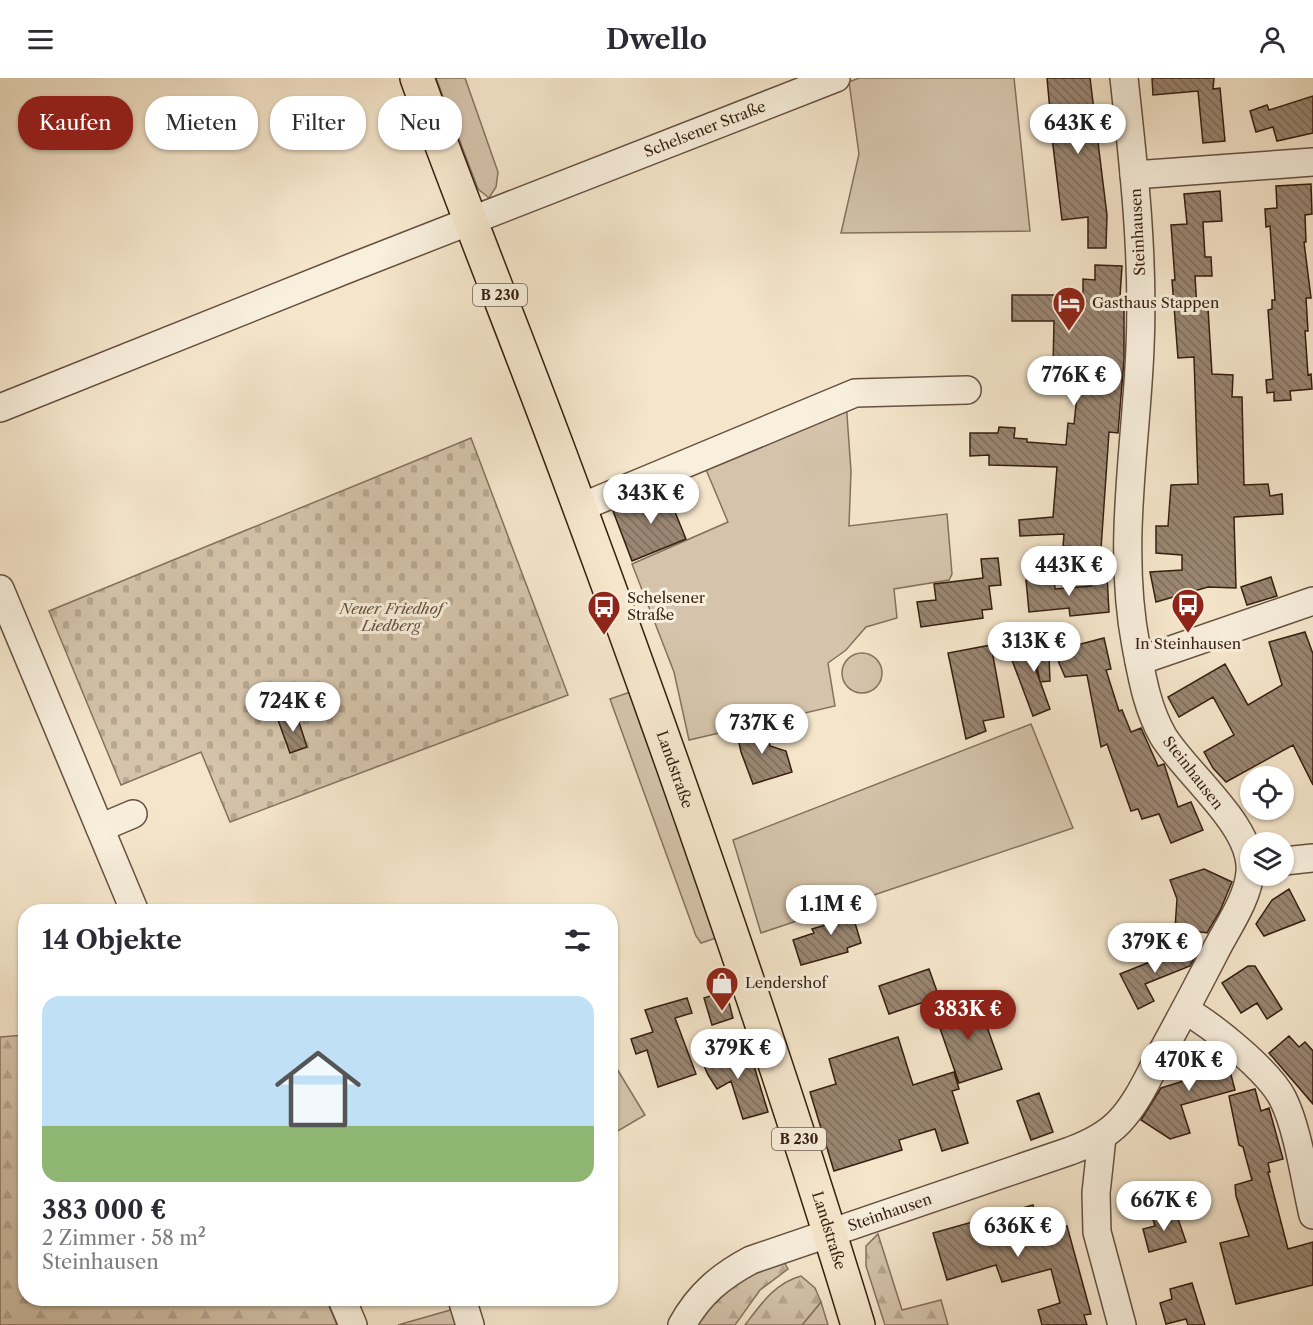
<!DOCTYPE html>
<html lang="de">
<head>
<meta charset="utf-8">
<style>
  :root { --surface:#fff; --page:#f7f7f7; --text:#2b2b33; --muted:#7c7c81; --line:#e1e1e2; --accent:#8f2418 }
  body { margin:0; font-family:"Libre Caslon Text",serif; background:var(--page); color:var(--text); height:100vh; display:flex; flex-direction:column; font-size:22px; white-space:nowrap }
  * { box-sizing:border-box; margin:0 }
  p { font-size:20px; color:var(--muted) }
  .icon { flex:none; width:33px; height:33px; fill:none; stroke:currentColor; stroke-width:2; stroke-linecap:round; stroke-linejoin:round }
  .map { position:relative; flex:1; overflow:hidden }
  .drawer { position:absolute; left:18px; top:826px; width:600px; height:402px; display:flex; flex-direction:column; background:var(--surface); border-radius:24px; box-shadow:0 2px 4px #0004 }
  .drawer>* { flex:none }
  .top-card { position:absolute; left:18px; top:18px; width:600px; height:54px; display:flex; gap:12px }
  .buttons { position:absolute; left:1240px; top:688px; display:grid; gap:12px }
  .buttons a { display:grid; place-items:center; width:54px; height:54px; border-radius:50%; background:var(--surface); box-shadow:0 2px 4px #0004; font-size:30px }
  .price { position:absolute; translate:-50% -51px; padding:0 14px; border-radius:21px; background:#fff; color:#222; font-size:20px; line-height:39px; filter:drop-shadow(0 2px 3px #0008) }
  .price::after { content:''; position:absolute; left:50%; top:36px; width:18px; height:14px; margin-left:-9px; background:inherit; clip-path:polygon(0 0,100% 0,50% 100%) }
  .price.current { background:var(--accent); color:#fff }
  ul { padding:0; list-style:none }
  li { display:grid; align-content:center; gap:12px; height:318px; padding:0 24px }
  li+li { border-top:2px solid var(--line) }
  li span { display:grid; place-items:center; height:186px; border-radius:18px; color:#555 }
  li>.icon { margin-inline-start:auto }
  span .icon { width:108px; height:108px; fill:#fffc; stroke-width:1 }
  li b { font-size:26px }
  h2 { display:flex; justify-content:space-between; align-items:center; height:72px; padding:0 24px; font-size:26px }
  .pill { padding:0 21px; border-radius:24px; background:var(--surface); box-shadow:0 2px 4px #0004; font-size:21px; line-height:54px }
  .pill.current { background:var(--accent); color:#fff }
  header { display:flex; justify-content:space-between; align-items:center; height:78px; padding:0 24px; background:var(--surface); font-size:27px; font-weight:800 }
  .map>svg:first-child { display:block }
</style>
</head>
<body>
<header><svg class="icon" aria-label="menu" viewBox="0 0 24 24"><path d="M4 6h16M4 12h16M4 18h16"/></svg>Dwello<svg class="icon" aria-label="person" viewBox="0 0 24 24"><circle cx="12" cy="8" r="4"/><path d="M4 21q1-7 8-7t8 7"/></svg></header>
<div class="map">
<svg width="1313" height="1247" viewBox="0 0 1313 1247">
  <defs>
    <pattern id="forest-firs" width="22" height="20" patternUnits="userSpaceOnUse" patternTransform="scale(1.5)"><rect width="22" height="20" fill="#d5c4ab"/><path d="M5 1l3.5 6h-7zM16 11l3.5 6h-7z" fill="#b7a892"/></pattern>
    <pattern id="cemetery-stones" width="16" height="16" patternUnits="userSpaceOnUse" patternTransform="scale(1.5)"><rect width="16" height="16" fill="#d5c4ab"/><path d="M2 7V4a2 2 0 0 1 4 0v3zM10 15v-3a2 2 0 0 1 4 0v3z" fill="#b7a892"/></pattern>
    <pattern id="building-back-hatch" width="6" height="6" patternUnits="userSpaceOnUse" patternTransform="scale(1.5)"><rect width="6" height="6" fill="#9a8672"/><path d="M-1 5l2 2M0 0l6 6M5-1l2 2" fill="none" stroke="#7e6d5c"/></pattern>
  </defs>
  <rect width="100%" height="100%" fill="#f5e6cb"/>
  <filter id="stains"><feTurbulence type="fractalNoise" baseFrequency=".00333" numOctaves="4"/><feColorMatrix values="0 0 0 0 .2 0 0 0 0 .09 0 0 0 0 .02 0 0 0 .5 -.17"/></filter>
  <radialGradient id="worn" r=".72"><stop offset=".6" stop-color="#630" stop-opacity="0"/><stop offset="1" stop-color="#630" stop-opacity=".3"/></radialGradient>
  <path fill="#d5c4ab" stroke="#86715e" stroke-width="1.5" d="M436 0H465L498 94 496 109 489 120 478 111Z
    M859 0H1014L1030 153 841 155 859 76 849 4Z
    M846 323 851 393 849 448 947 436 952 496 949 502 894 511 897 540 866 549 846 572 828 585 835 628 689 662 674 594 632 486 728 444 702 382Z
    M842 595a20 20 0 1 1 40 0a20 20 0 1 1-40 0Z
    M636 612 716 860 701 865 696 858 610 621Z
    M1031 646 1073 750 761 855 733 762Z
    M611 981 645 1037 611 1057Z
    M821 1224 828 1247H802Z
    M454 1231 462 1247H398Z"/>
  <path fill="url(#forest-firs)" stroke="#86715e" stroke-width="1.5" d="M25 957 26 1221H326L337 1247H0V959Z
    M878 1156 902 1232 941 1222 948 1247H885L866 1188V1168Z
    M784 1184 788 1191 760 1212 735 1247H696C725 1208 738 1198 784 1184Z
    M801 1198 815 1210 821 1224 802 1247H745C761 1226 775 1205 801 1198Z"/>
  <path fill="url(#cemetery-stones)" stroke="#86715e" stroke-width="1.5" d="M471 360 568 617 230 744 201 674 121 707 49 533Z"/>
  <path fill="url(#building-back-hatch)" stroke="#371e11" stroke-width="1.5" d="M1047 0H1090L1107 137 1106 170H1088V139L1062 142 1051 51H1048L1046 33H1050Z
    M1152 0H1214L1213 11 1220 10 1225 63 1203 65 1198 13 1153 17Z
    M1313 18V55L1277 63 1273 49 1256 54 1250 33 1267 27 1269 32Z
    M1311 106 1312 136 1305 137 1306 164H1304L1311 220H1306L1308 253H1305L1308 297 1311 296 1312 311 1290 313 1291 322 1274 323V314L1267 315 1266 302 1273 301 1268 232 1272 231V222H1275L1270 148 1266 149 1265 131 1277 130 1276 108Z
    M1220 113 1222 143 1203 144 1205 179H1211L1212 198H1195L1197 231 1208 230 1212 296 1233 297 1232 319H1242L1244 407 1268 406 1270 418 1282 416 1283 436 1234 439 1236 510 1208 509 1156 524 1150 494 1182 492V477L1156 475V448H1168L1171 407 1198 406 1194 279 1178 280 1172 202H1175L1171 147 1187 146 1184 116Z
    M1095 187 1122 188 1120 219H1124V282L1118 355 1109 354 1101 471 1063 468 1064 456 1020 458 1019 442 1053 439 1057 389 989 387V377L970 378V355H998L999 349 1015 350 1014 360 1027 361V364L1066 367 1068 345 1074 346 1080 289H1053L1054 243H1012V217H1083V201L1095 202Z
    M679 413 686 429 675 434 686 461 632 483 613 433 637 423 640 430Z
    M998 480 1001 507 989 508 992 531 982 532 983 540 921 549 917 524 936 522 934 506 983 500 981 481Z
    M1107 497 1109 534 1070 538 1069 530 1029 534 1026 502 1054 499 1055 511 1091 508 1090 498Z
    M1271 499 1277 518 1247 527 1241 509Z
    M1305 554 1313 576V707L1293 667 1226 704 1213 690 1204 674 1234 657 1213 619 1179 639 1168 619 1225 586 1248 627 1282 607 1269 564Z
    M1048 556 1050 603 1040 604 1037 588 1035 589 1050 631 1033 638 1009 574 1034 570 1032 559Z
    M1104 560 1111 591 1106 592 1119 633 1122 632 1131 654 1141 650 1158 688 1164 686 1178 729 1191 724 1203 752 1171 765 1159 736 1142 741 1138 731 1131 733 1107 666 1101 669 1087 597 1065 599 1054 573Z
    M991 567 1004 639 983 643 986 653 966 661 948 575Z
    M296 635 307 669 290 675 278 642Z
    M765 646 770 668 786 673 792 694 753 706 741 674 736 652Z
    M1204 791 1232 804 1220 833 1207 855 1175 850 1177 821 1170 802Z
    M1289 811 1305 842 1264 858 1256 846 1272 822Z
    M856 823 862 842 855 845 861 865 847 870 848 874 801 887 793 862 814 855 812 851 832 845 828 832Z
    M1192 867 1196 877 1190 888 1145 906 1154 923 1138 931 1120 896Z
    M1248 888H1255L1282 931 1267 941 1257 925 1241 935 1222 905Z
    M929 891 939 919 889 936 879 908Z
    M726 913 733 940 712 947 704 920Z
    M687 920 692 935 675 940 696 996 658 1009 647 972 636 976 631 961 653 954 645 932Z
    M977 921 1002 991 959 1005 935 936Z
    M1289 958 1299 969 1305 964 1313 973V1026L1269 975Z
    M898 959 913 1007 954 994 959 1011 952 1013 968 1065 942 1073 935 1051 899 1062 902 1072 834 1093 810 1014 836 1006 829 981Z
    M1199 966 1204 982 1221 977 1227 982 1235 1012 1181 1027 1190 1055 1170 1061 1141 1042 1161 1010 1190 1001 1182 971Z
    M729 967 736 984 750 975 768 1034 743 1041 731 1003 717 1011 708 997 702 983Z
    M1255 1011 1261 1033 1269 1030 1283 1081 1268 1085 1270 1094H1268L1288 1171 1313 1164V1207L1236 1226 1220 1165 1249 1158 1236 1118 1235 1107 1252 1102 1243 1069 1239 1067 1229 1018Z
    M1039 1015 1053 1054 1031 1062 1017 1023Z
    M1033 1127 1040 1155 1067 1148 1091 1236 1084 1237 1087 1247H1042L1038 1232 1060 1225 1051 1191 1002 1204 996 1187 947 1202 933 1155Z
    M1175 1132 1186 1164 1149 1174 1143 1151 1155 1148 1152 1138Z
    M1192 1205 1205 1247H1188L1186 1241 1166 1246 1160 1225 1172 1221 1170 1211Z"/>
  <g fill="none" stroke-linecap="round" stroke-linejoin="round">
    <g stroke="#665040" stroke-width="30">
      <g id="minor">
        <path d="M1134 97 1313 84"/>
        <path id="s1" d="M0 330 350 190 836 0"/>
        <path d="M579 430 855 315 967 312"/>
        <path d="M0 511 135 834"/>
        <path d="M1139 583 1313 523"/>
        <path d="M100 750 133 736"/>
        <path d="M1284 783 1313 780"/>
        <path d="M1185 932C1213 948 1269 993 1283 1021 1298 1051 1305 1103 1313 1137"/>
        <path d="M1102 1059 1096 1115 1097 1154 1122 1247"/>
        <path d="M342 1221 353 1247"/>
        <path d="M462 1221 470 1247"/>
        <path id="s2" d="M682 1247C699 1216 721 1198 751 1182L1070 1073C1089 1066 1106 1058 1120 1043 1136 1026 1146 1004 1157 983 1177 947 1196 911 1215 874 1227 850 1248 821 1250 794 1254 748 1186 696 1163 658 1147 630 1142 599 1136 568 1117 468 1136 370 1140 270 1144 179 1134 90 1124 0"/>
      </g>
    </g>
    <g stroke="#371e11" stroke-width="36">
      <g id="major">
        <path id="s3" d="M417 0C465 133 519 265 568 398 672 678 771 961 858 1247"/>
      </g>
    </g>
    <use href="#minor" stroke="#f8efdd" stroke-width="27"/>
    <use href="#major" stroke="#f5e6cb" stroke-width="33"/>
  </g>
  <defs>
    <g id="hotel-pin" transform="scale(1.725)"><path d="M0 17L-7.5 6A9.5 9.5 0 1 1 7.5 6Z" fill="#8f2418" stroke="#f8efdd"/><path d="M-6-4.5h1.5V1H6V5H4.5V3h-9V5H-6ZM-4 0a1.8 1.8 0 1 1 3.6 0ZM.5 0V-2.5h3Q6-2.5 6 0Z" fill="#fff"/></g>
    <g id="bus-pin" transform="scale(1.725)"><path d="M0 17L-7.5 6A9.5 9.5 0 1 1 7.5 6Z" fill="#8f2418" stroke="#f8efdd"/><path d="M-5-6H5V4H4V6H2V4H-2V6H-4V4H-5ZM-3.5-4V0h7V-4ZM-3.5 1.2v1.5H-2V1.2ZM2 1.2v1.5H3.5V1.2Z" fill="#fff"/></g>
    <g id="shop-pin" transform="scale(1.725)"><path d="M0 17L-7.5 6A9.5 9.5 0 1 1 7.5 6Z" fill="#8f2418" stroke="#f8efdd"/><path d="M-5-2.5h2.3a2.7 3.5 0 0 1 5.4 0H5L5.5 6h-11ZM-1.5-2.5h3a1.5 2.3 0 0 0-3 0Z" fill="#fff"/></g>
  </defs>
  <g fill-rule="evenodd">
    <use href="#hotel-pin" x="1069" y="225"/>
    <use href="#bus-pin" x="1188" y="527"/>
    <use href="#bus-pin" x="604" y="529"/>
    <use href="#shop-pin" x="722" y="905"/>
  </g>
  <g text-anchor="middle" stroke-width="6" stroke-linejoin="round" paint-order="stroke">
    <g fill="#f8efdd" stroke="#715d4e" stroke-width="1.5">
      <rect x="473" y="206" width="54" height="22" rx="4.5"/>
      <rect x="772" y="1050" width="54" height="22" rx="4.5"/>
    </g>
    <g font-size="14" font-weight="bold" fill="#371e11">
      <text x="500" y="222">B 230</text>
      <text x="799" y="1066">B 230</text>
    </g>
    <g font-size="15" fill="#371e11" stroke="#f8efdd">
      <text dy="5" stroke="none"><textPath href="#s1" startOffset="758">Schelsener Straße</textPath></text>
      <text transform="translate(1138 154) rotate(-93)" y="5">Steinhausen</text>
      <text dy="5" stroke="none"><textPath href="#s3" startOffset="738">Landstraße</textPath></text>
      <text transform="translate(1193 695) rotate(52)" y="5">Steinhausen</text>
      <text dy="5" stroke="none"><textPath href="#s2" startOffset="243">Steinhausen</textPath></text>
      <text dy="5" stroke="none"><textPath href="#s3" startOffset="1224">Landstraße</textPath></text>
    </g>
    <g font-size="15" fill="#371e11" stroke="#f8efdd" text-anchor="start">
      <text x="1092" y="230">Gasthaus Stappen</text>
      <text x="627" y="525">Schelsener<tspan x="627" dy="17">Straße</tspan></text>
      <text x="1188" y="571" text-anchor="middle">In Steinhausen</text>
      <text x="745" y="910">Lendershof</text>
    </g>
    <g font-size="15" font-style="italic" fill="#66503f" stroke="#f8efdd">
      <text x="391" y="536">Neuer Friedhof<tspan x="391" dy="17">Liedberg</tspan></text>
    </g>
  </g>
  <rect width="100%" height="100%" filter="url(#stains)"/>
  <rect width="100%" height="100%" fill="url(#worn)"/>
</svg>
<div class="buttons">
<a><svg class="icon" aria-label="locate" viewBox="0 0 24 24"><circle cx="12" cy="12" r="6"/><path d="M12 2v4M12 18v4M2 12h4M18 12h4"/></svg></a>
<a><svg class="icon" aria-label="layers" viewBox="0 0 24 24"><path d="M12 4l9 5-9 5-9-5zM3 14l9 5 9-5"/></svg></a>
</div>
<b class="price" style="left:1078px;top:77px">643K €</b>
<b class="price" style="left:1074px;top:329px">776K €</b>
<b class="price" style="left:651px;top:447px">343K €</b>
<b class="price" style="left:1069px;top:519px">443K €</b>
<b class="price" style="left:1034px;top:595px">313K €</b>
<b class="price" style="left:293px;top:655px">724K €</b>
<b class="price" style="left:762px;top:677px">737K €</b>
<b class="price" style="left:831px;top:858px">1.1M €</b>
<b class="price" style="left:1155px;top:896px">379K €</b>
<b class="price current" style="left:968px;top:963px">383K €</b>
<b class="price" style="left:738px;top:1002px">379K €</b>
<b class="price" style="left:1189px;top:1014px">470K €</b>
<b class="price" style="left:1164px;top:1154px">667K €</b>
<b class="price" style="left:1018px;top:1180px">636K €</b>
<div class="top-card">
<a class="pill current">Kaufen</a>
<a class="pill">Mieten</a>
<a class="pill">Filter</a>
<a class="pill">Neu</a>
</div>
<section class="drawer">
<h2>14 Objekte<svg class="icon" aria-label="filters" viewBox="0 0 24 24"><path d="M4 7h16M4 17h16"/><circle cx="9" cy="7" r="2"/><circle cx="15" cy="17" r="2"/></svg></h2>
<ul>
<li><span style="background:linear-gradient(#bfe0f5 70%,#8fb573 0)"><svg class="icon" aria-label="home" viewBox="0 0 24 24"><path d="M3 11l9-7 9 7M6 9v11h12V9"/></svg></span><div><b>383 000 €</b><p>2 Zimmer · 58 m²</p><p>Steinhausen</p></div></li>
</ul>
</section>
</div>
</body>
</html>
